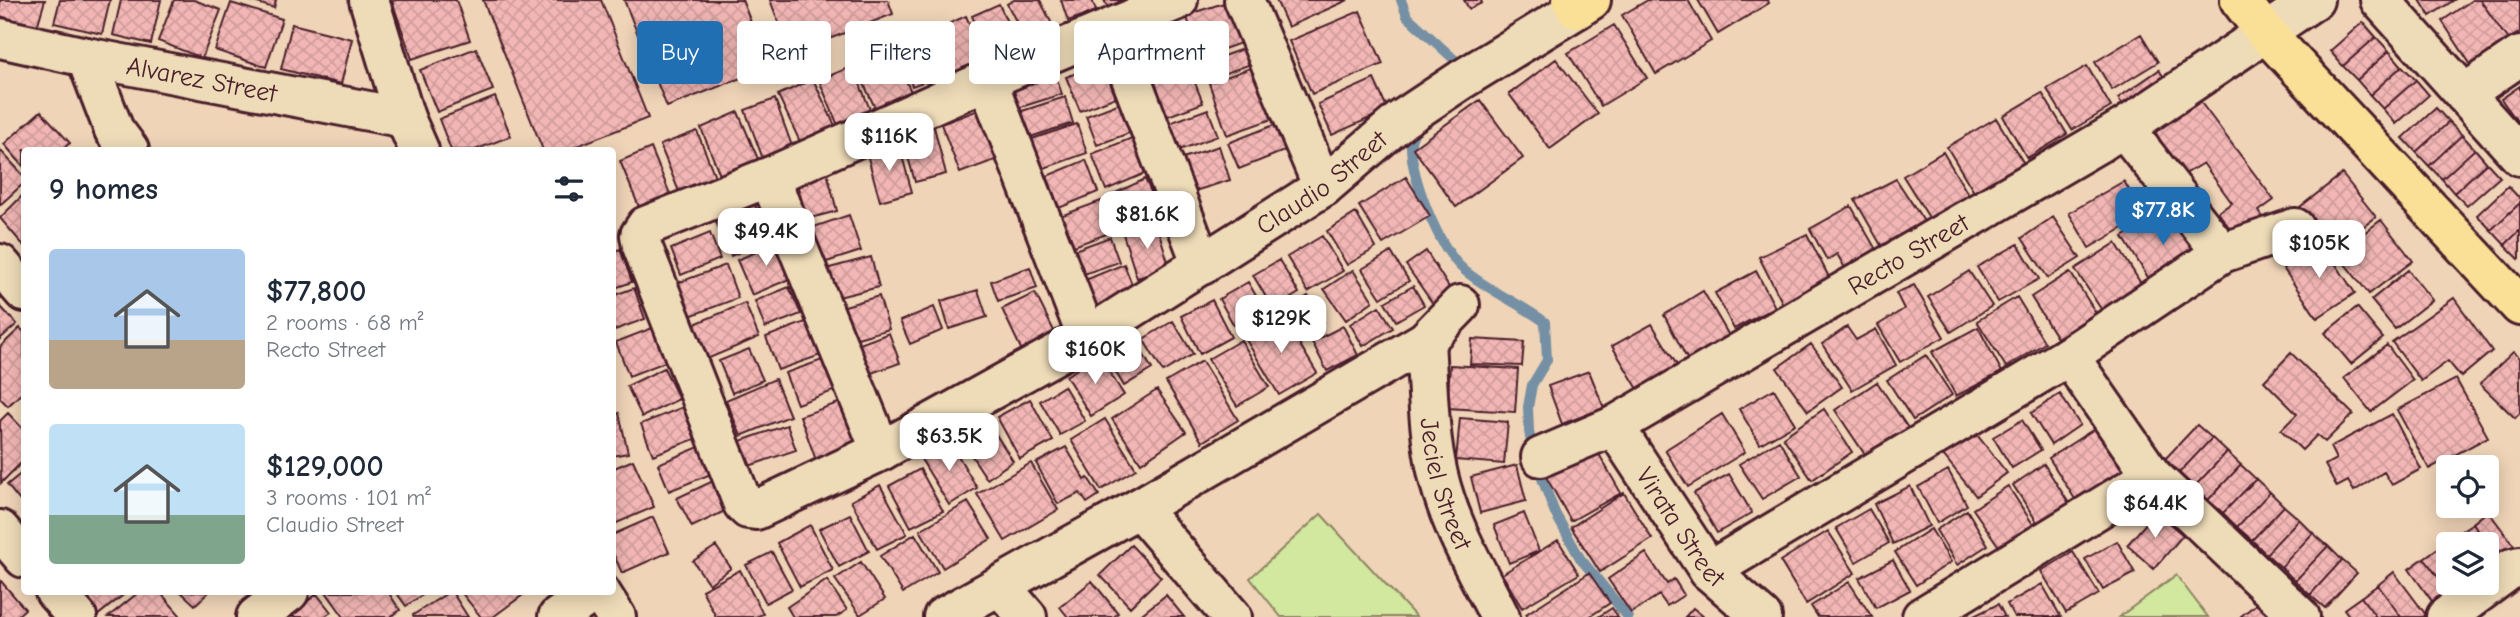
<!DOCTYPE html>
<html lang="en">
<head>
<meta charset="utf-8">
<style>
  :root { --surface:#fff; --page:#f6f6f7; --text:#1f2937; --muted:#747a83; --accent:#1f6fb2 }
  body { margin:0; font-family:"Comic Neue",sans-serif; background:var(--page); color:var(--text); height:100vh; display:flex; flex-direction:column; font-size:26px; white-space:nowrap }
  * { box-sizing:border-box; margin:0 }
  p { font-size:23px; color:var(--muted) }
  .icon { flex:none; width:38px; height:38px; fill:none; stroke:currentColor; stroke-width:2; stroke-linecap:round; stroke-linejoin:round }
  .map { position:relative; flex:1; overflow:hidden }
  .side { position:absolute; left:21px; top:147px; width:595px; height:448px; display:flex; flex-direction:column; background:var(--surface); border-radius:7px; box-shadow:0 4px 18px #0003 }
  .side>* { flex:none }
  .banner { position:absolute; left:637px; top:21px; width:665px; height:63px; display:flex; gap:14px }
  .controls { position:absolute; left:2436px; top:455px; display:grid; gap:14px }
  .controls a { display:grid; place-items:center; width:63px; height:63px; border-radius:7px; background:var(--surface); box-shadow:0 4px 18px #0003; font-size:35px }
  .price { position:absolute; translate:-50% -60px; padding:0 16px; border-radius:14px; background:#fff; color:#222; font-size:23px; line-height:46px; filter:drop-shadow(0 2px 4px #0008) }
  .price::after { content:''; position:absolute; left:50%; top:42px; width:21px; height:16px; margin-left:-10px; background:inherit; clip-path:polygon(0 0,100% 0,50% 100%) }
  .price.current { background:var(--accent); color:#fff }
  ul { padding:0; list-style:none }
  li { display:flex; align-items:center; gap:21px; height:175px; padding:0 28px }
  li span { display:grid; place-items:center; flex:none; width:196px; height:140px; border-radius:7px; color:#555 }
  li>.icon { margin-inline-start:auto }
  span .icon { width:84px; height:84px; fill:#fffc; stroke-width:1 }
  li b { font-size:30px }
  h2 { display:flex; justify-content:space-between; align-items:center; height:84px; padding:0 28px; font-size:30px }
  .pill { padding:0 24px; border-radius:7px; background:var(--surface); box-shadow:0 4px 18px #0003; font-size:24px; line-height:63px }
  .pill.current { background:var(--accent); color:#fff }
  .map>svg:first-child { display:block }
</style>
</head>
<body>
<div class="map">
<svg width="2520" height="617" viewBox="0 0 2520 617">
  <defs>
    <pattern id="building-cross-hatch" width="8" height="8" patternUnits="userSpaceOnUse" patternTransform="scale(1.75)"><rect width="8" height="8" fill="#f2b7b4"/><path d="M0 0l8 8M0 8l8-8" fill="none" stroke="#d19d9b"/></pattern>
  </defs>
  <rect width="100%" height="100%" fill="#efd4b7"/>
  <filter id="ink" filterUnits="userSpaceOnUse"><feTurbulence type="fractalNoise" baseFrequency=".0143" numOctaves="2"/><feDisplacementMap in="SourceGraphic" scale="14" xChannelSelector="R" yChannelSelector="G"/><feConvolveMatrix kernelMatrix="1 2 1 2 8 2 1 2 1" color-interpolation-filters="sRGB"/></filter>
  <g filter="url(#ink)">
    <path fill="#d1e89e" stroke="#8e8464" stroke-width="2" d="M1321 514 1416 617H1281L1250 578Z
      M2176 575 2208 617H2119Z"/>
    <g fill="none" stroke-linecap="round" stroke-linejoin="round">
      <path stroke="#7590a4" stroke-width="10" d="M1401 0 1407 16 1456 61 1450 71
        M1419 124C1416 130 1411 137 1411 143 1410 176 1439 249 1464 270 1489 291 1519 303 1545 322L1547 360 1532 385 1528 407 1529 431 1533 455 1555 513 1580 558 1628 617"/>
    </g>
    <path fill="url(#building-cross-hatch)" stroke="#4a1f2b" stroke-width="2" d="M0 0H45L37 27 0 16Z
      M60 0H110L102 34 54 23Z
      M121 0H161L151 44 113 35Z
      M174 0H194L221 10 202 58 158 41Z
      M247 0H276L274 8Z
      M397 0H456L470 40 412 59 392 1Z
      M483 0H601L648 118 567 150H543Z
      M624 0H742L769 67 667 107Z
      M770 0H888L893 14 791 54Z
      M1014 0H1040L1055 30 1028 44 1007 4Z
      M1061 0H1092L1096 11 1068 21Z
      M1104 0H1128L1108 8Z
      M1276 0H1348L1288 27Z
      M1464 0H1481L1482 3 1469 9Z
      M1648 0H1688L1711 41 1656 74 1622 15Z
      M1698 0H1768L1769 3 1718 34Z
      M2420 0H2454L2430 16Z
      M2472 0H2480L2508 40 2471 65 2442 21Z
      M2480 0H2520V32L2508 40Z
      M1227 2 1241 43 1201 57 1186 15Z
      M231 3 282 19 266 67 215 50Z
      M999 4 1018 47 990 58 972 16Z
      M1360 11 1383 64 1312 94 1289 41Z
      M966 16 986 62 955 76 934 30Z
      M2363 22 2376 37 2343 66 2330 51Z
      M292 24 352 39 341 84 281 69Z
      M1614 25 1647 78 1601 106 1568 53Z
      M931 33 946 74 912 86 897 46Z
      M1178 34 1188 62 1141 78 1132 50Z
      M2141 34 2158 62 2112 90 2095 62Z
      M2376 37 2389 51 2357 80 2343 66Z
      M891 47 912 94 876 110 854 63Z
      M476 48 493 90 437 112 420 70Z
      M1245 48 1251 64 1207 80 1201 64Z
      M2389 51 2402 66 2370 95 2357 80Z
      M1556 59 1598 114 1550 149 1509 94Z
      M1102 63 1116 97 1080 111 1066 77Z
      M853 66 872 115 839 128 819 80Z
      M1256 66 1275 118 1227 135 1209 83Z
      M2087 66 2111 107 2072 130 2047 89Z
      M2402 66 2416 80 2383 109 2370 95Z
      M1189 68 1203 103 1160 119 1147 85Z
      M2159 70 2170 86 2129 113 2118 98Z
      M1055 74 1062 94 1018 108 1012 88Z
      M813 79 836 128 801 144 778 95Z
      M1374 79 1388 110 1332 135 1318 104Z
      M2416 80 2429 95 2396 124 2383 109Z
      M2520 86V125L2501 99Z
      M2190 88 2274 200 2259 211 2265 221 2238 240 2218 212 2232 203 2203 163 2182 176 2145 115Z
      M2042 93 2067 134 2027 158 2003 116Z
      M495 97 511 136 475 150H451L439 119Z
      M1065 97 1073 123 1021 140 1013 114Z
      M775 99 793 149 763 159 745 110Z
      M1480 100 1523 158 1456 207 1413 148Z
      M1120 103 1132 132 1097 145 1086 116Z
      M984 108 1003 157 960 173 941 124Z
      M2436 108 2449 122 2416 152 2403 138Z
      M1208 109 1218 136 1174 152 1164 125Z
      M41 111 70 143 61 150H24V167L4 144Z
      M738 112 758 159 720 175 701 128Z
      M1996 118 2026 167 1977 197 1947 147Z
      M2449 122 2462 135 2429 166 2416 152Z
      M1279 123 1289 149 1239 169 1228 143Z
      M1077 124 1087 153 1039 170 1029 140Z
      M934 127 946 174 915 182 902 135Z
      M697 131 716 179 680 194 660 145Z
      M2462 135 2475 149 2442 179 2429 166Z
      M1132 138 1146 173 1106 190 1092 154Z
      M899 145 912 192 880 201 867 154Z
      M1219 146 1230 180 1185 194 1174 161Z
      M651 148 670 194 639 207 620 161Z
      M2475 149 2487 163 2454 193 2442 179Z
      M0 150 24 176V183L0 205Z
      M1943 152 1972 201 1933 224 1903 176Z
      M1086 160 1098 192 1059 208 1047 176Z
      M2487 163 2500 177 2467 206 2454 193Z
      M826 168 837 211 807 219 795 176Z
      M2342 174 2376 217 2333 250 2300 207Z
      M1406 177 1430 216 1383 244 1359 206Z
      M1145 179 1160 211 1122 228 1107 197Z
      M1896 179 1929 229 1886 254 1855 200Z
      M2124 181 2144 216 2089 248 2069 213Z
      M2508 186 2520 199V203L2491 230 2477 215Z
      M24 194V246L0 218Z
      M1101 201 1112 232 1063 250 1052 219Z
      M754 203 770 239 731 256 715 220Z
      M2520 203V230L2505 245 2491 230Z
      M1851 206 1882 260 1850 277 1837 254 1827 260 1810 229Z
      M2171 206 2203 256 2154 287 2123 237Z
      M1356 213 1376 248 1347 265 1327 231Z
      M849 215 861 251 814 266 802 231Z
      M2053 217 2080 258 2048 278 2022 238Z
      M2381 220 2413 261 2369 294 2337 254Z
      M1156 223 1170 268 1137 278 1123 234Z
      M2520 230V258L2519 259 2505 245Z
      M710 233 720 259 681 275 671 249Z
      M1807 234 1834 287 1789 316 1759 257Z
      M1322 236 1343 271 1308 292 1287 257Z
      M1110 237 1119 262 1075 277 1066 253Z
      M779 242 794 277 752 295 737 260Z
      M2321 242 2355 293 2317 318 2283 268Z
      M2116 243 2143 287 2103 312 2075 269Z
      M2018 244 2039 279 1998 302 1977 267Z
      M620 249 632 282 612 289V252Z
      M1426 251 1452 292 1433 304 1406 265Z
      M1391 252 1409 281 1381 298 1362 269Z
      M871 257 879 287 830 299 822 270Z
      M1279 260 1299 293 1273 309 1253 275Z
      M1124 264 1135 292 1089 311 1078 283Z
      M726 265 738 298 690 316 677 283Z
      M1030 267 1037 288 998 301 991 281Z
      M1353 270 1373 301 1346 320 1324 289Z
      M2408 270 2432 300 2395 329 2371 300Z
      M1756 271 1775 307 1734 329 1715 293Z
      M1969 271 1992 306 1951 332 1928 297Z
      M2070 272 2096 313 2057 338 2031 297Z
      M1248 282 1266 313 1236 329 1219 299Z
      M1914 285 1944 337 1900 362 1878 325 1904 309 1896 293Z
      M1413 286 1424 305 1396 321 1385 302Z
      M789 287 801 314 765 328 755 301Z
      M634 288 645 319 612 331V296Z
      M978 290 987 317 949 329 941 301Z
      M1703 291 1735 346 1693 370 1664 315Z
      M1035 293 1056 335 1022 351 1002 309Z
      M879 296 889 329 847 341 838 308Z
      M1308 296 1324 322 1300 337 1284 312Z
      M2017 297 2045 343 2006 367 1977 321Z
      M2454 298 2492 351 2461 377 2448 361 2421 381 2392 342Z
      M1212 300 1231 337 1200 354 1181 316Z
      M745 303 759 337 707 359 692 325Z
      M0 306 17 324 0 339Z
      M1379 306 1393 328 1363 346 1350 324Z
      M934 307 943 330 910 344 900 321Z
      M2357 307 2383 338 2351 364 2325 333Z
      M1282 315 1317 373 1279 395 1245 338Z
      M808 321 821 355 778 370 766 337Z
      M1173 321 1193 354 1163 372 1143 339Z
      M1652 324 1684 377 1644 399 1612 346Z
      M660 325 673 359 629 376 616 342Z
      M1343 326 1358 355 1327 371 1312 342Z
      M1847 327 1856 340 1876 329 1896 365 1852 390 1822 344Z
      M1978 327 2002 372 1956 396 1932 352Z
      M20 328 24 332V391L8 406 0 398V347Z
      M889 333 900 363 860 377 849 348Z
      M1133 337 1152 369 1124 386 1105 354Z
      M1472 339 1524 342 1522 366 1470 364Z
      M1241 340 1269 387 1237 406 1208 359Z
      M1811 344 1842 387 1808 411 1777 368Z
      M2387 345 2413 380 2371 412 2344 378Z
      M749 349 763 380 732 393 719 361Z
      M2513 352 2520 358V413L2515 418 2480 384Z
      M2291 353 2353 414 2325 442 2317 435 2302 450 2281 430 2297 414 2264 381Z
      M1926 355 1952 395 1913 420 1887 380Z
      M1099 356 1124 395 1091 416 1066 376Z
      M831 357 842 388 797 404 785 373Z
      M1202 361 1238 420 1202 442 1166 382Z
      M1450 365 1518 369 1515 412 1447 408Z
      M664 368 679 399 642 417 627 386Z
      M1589 371 1604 408 1562 424 1548 386Z
      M775 379 790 416 741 436 726 400Z
      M2456 379 2488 437 2429 469 2397 410Z
      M1877 382 1912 434 1870 462 1835 410Z
      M1064 386 1085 421 1060 435 1040 401Z
      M1774 389 1795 424 1760 444 1739 409Z
      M1157 390 1186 432 1141 463 1112 419Z
      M2060 394 2080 425 2051 445 2031 413Z
      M1030 399 1053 441 1020 459 997 417Z
      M847 400 862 444 816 460 800 416Z
      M683 407 695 439 653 455 641 424Z
      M1824 409 1852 452 1812 480 1783 437Z
      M8 413 24 430V460L1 483 0 421Z
      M619 413 628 453 612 456V415Z
      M1722 414 1745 452 1688 487 1665 450Z
      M2392 414 2421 469 2392 485 2384 472 2354 491 2348 481 2337 487 2325 465 2336 459 2330 447Z
      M1460 418 1508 422 1504 464 1456 460Z
      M1105 419 1136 469 1101 490 1071 440Z
      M2022 420 2041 450 2012 468 1993 437Z
      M1967 422 2007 473 1976 496 1936 446Z
      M787 425 796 450 749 466 740 441Z
      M2197 425 2212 438 2179 473 2165 459Z
      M2099 426 2130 476 2080 507 2049 458Z
      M993 430 1013 461 987 479 966 447Z
      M2212 438 2227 452 2194 487 2179 473Z
      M1779 440 1801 476 1762 499 1739 464Z
      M950 442 977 488 949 505 921 459Z
      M699 447 711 474 669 491 658 464Z
      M1066 447 1085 480 1088 478 1099 495 1087 503 1080 493 1058 504 1036 463Z
      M1595 447 1621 493 1571 521 1545 475Z
      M2227 452 2241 465 2208 500 2194 487Z
      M633 460 654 507 612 525V469Z
      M1031 463 1058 510 1005 541 977 494Z
      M2044 464 2072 508 2041 528 2013 485Z
      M1517 465 1526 501 1480 513 1471 477Z
      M2241 465 2256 479 2223 513 2208 500Z
      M920 469 943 511 911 527 889 486Z
      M1948 470 1967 505 1937 523 1918 487Z
      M24 471V506L7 485Z
      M1729 474 1752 513 1717 533 1694 493Z
      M2256 479 2270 492 2237 527 2223 513Z
      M713 481 727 510 692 527 677 498Z
      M880 485 907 534 877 549 851 501Z
      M1910 486 1929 526 1893 544 1874 504Z
      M2008 486 2036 529 2002 551 1973 509Z
      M2270 492 2284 506 2252 540 2237 527Z
      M1624 493 1652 539 1600 572 1571 527Z
      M968 502 991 539 943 568 920 530Z
      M2284 506 2299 519 2266 554 2252 540Z
      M1869 509 1889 543 1856 562 1836 528Z
      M1967 510 1988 545 1957 565 1936 530Z
      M2488 511 2515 547 2498 558 2473 523Z
      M2156 512 2183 535 2154 569 2127 545Z
      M1524 513 1539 551 1509 563 1494 525Z
      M850 514 869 551 839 567 819 529Z
      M653 517 669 552 622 573 612 551V535Z
      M2299 519 2313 533 2281 567 2266 554Z
      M2473 523 2498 558 2487 567V544H2464L2456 534Z
      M810 525 833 570 800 587 777 543Z
      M1931 529 1951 562 1916 585 1895 552Z
      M1828 531 1855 573 1806 604 1780 561Z
      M2313 533 2328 546 2295 581 2281 567Z
      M915 534 938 572 903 593 880 556Z
      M2456 534 2464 544H2448V556L2441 546Z
      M1558 540 1579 574 1522 608 1502 574Z
      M2117 541 2135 573 2103 590 2085 559Z
      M1131 545 1161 577 1130 607 1100 575Z
      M716 546 731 568 709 584 693 561Z
      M2328 546 2342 560 2310 595 2295 581Z
      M2441 546 2448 556V583H2464L2450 593 2424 558Z
      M772 552 792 589 766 603 746 565Z
      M2073 552 2099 594 2066 613 2041 571Z
      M1646 553 1667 584 1674 579 1684 595 1667 606 1659 595 1631 613 1608 579Z
      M2424 558 2450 593 2434 604 2409 569Z
      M1893 560 1910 590 1876 608 1859 578Z
      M2342 560 2357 573 2325 608 2310 595Z
      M861 562 885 599 860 615 835 579Z
      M740 570 763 614 756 617H716L702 590Z
      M2394 572 2426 615 2423 617H2401L2378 585Z
      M1589 573 1610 603 1589 617H1528L1526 614Z
      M0 580 25 609 16 617H0Z
      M827 580 847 610 836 617H793L787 607Z
      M1092 581 1118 613 1114 617H1068L1060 607Z
      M1849 582 1872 617H1818L1811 606Z
      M2042 584 2061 617H2014L2007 604Z
      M2378 585 2401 617H2376L2361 597Z
      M76 592H127L97 616Z
      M139 592H160L180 615 177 617H108Z
      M181 592H209L195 605Z
      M326 592H388L400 610 390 617H344Z
      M396 592H427L406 606Z
      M449 592H452L468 617H414L413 615Z
      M461 592H527L493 617H481Z
      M317 594 331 612 324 617H287Z
      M1166 595 1184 617H1138Z
      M2361 597 2376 617H2350L2344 609Z
      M2264 598 2279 617H2242L2241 616Z
      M1998 604 2005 617H1972Z
      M1612 608 1618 617H1598Z
      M1693 608 1704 617H1685Z"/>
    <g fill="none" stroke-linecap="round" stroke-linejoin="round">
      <g stroke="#4a1f2b" stroke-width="44">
        <g id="minor">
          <path d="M369 0 405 118 419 150"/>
          <path id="s1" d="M1178 0 987 80 769 177 646 226 640 235 642 246 743 504 748 509 756 510 881 451 1087 337 1323 187 1401 120 1461 80 1577 9"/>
          <path d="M1244 0 1323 187"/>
          <path d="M2380 0 2520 156"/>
          <path d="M1112 28 1202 265"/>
          <path id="s2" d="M0 38 86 57 405 118"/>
          <path d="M86 57 114 130 129 150"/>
          <path d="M987 80 1087 337"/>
          <path d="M2464 94 2520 56"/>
          <path d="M2124 128 2222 253"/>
          <path d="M769 177 881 451"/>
          <path d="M0 264 24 292"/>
          <path id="s3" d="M1425 341C1428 386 1428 432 1438 475 1450 526 1477 571 1500 617"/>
          <path d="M2069 356 2152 476"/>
          <path id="s4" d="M1614 426 1709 571 1762 617"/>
          <path id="s5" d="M1541 457 1614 426 2124 128 2314 0"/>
          <path d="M1139 508 1232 617"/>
          <path d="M0 530 24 558"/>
          <path d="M1709 571 2069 356 2222 253 2295 228"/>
          <path d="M1000 586 1027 617"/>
          <path d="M55 592 77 617"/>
          <path d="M600 592 616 617"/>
          <path d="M256 617 289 592"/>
          <path d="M558 617 594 592"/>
          <path d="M943 617 1139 508 1425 341 1460 305"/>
          <path d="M1922 617 2152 476 2300 617"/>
          <path d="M2446 617 2512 568 2520 566"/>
        </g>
      </g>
      <g stroke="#4a1f2b" stroke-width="44">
        <path id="major" d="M1572 0 1577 9 1591 0
          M2240 0 2265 32 2520 306"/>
      </g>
      <use href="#minor" stroke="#eedbb8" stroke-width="38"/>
      <use href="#major" stroke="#fadf96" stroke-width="38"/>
    </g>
  </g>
  <g text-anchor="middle" stroke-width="6" stroke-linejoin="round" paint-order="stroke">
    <g font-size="26" fill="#4a1f2b" stroke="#eedbb8">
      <text dy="9" stroke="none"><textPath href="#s2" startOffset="206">Alvarez Street</textPath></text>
      <text dy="9" stroke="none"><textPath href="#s1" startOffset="1547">Claudio Street</textPath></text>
      <text dy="9" stroke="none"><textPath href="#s5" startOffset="420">Recto Street</textPath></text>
      <text dy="9" stroke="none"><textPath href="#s3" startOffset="145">Jeciel Street</textPath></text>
      <text dy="9" stroke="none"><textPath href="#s4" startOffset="121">Virata Street</textPath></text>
    </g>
  </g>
</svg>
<div class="controls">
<a><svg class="icon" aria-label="locate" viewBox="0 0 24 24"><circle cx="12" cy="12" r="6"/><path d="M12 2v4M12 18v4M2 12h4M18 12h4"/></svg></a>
<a><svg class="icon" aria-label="layers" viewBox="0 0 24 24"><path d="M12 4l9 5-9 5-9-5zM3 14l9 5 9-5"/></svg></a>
</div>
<b class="price" style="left:889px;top:173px">$116K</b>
<b class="price current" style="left:2163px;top:247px">$77.8K</b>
<b class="price" style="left:1147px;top:251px">$81.6K</b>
<b class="price" style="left:766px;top:268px">$49.4K</b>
<b class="price" style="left:2319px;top:280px">$105K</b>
<b class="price" style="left:1281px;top:355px">$129K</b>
<b class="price" style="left:1095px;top:386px">$160K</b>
<b class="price" style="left:949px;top:473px">$63.5K</b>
<b class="price" style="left:2155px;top:540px">$64.4K</b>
<div class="banner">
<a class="pill current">Buy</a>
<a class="pill">Rent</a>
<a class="pill">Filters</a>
<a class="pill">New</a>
<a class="pill">Apartment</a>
</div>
<section class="side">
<h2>9 homes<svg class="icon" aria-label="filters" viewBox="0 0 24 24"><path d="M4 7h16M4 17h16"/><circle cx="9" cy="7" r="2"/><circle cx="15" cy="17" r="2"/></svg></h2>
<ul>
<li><span style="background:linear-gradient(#a9c7e8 65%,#b9a48a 0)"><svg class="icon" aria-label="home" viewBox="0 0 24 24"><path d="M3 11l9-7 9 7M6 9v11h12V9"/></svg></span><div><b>$77,800</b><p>2 rooms · 68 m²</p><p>Recto Street</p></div></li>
<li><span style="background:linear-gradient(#bfe0f5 65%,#7fa58c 0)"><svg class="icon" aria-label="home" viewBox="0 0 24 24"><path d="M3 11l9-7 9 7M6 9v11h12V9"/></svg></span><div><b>$129,000</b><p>3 rooms · 101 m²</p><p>Claudio Street</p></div></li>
</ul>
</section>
</div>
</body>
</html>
